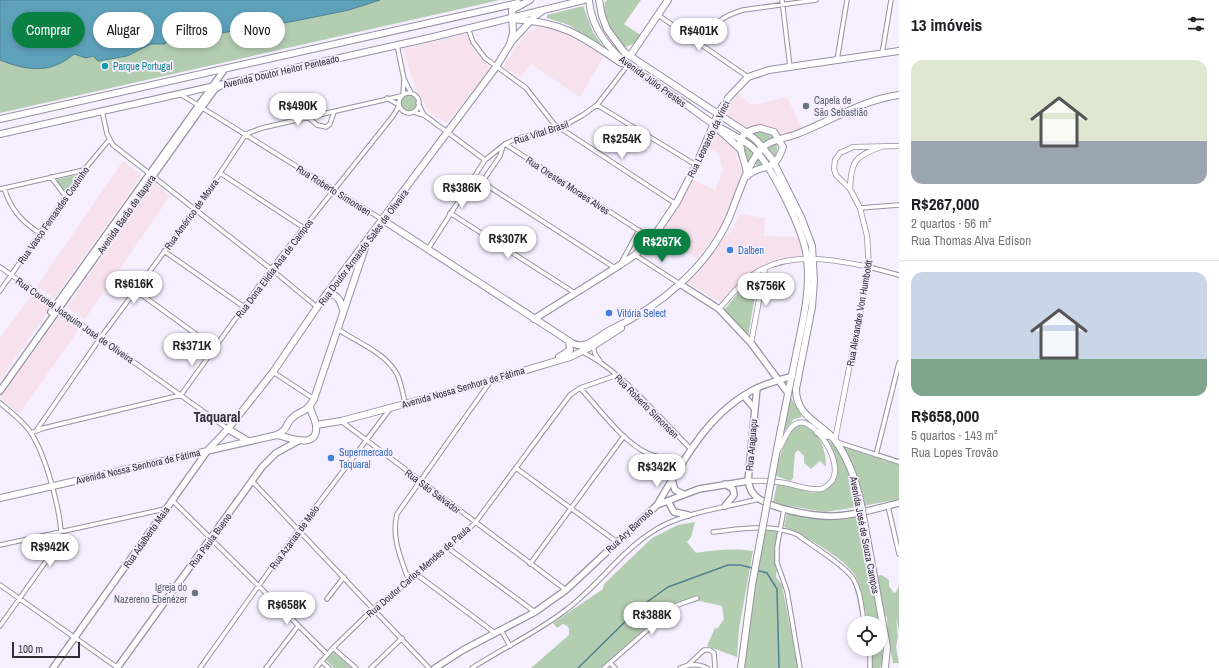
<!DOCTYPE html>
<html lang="pt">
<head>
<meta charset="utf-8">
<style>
  :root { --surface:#fff; --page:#f2f2f2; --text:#202124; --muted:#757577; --line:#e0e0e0; --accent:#0b8043 }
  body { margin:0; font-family:"Archivo Narrow",sans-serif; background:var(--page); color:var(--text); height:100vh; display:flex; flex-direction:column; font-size:15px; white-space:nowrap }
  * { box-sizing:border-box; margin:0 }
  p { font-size:13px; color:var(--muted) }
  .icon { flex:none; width:22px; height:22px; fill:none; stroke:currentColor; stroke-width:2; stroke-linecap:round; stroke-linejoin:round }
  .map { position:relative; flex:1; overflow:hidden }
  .sheet { display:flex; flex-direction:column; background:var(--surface); width:320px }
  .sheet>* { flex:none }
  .banner { position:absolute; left:12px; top:12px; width:380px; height:36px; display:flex; gap:8px }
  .fabs { position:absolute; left:847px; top:616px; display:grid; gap:8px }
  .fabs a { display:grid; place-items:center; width:40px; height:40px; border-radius:50%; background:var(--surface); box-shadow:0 2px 6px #0003; font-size:20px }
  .scale { position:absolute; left:12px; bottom:10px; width:68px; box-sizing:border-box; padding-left:4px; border:2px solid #312f35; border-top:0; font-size:11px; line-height:14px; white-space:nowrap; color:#312f35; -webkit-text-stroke:3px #f5efff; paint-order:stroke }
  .price { position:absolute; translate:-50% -34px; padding:0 9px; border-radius:14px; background:#fff; color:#222; font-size:13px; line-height:26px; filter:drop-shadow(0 1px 2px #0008) }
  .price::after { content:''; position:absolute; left:50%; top:24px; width:12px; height:9px; margin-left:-6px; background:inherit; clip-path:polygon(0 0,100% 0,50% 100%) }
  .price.current { background:var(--accent); color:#fff }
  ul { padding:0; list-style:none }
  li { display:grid; align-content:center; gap:8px; height:212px; padding:0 12px }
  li+li { border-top:1px solid var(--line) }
  li span { display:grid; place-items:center; height:124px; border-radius:12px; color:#555 }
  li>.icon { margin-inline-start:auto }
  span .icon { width:72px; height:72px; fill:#fffc; stroke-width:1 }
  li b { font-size:17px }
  h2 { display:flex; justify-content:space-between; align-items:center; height:48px; padding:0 12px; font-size:17px }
  .chip { padding:0 14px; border-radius:18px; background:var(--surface); box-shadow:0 2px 6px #0003; font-size:14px; line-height:36px }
  .chip.current { background:var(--accent); color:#fff }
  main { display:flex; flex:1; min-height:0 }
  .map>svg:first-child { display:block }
</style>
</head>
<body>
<main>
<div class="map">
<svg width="899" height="668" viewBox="0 0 899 668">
  <rect width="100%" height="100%" fill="#f5efff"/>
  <path fill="#f7e1ed" d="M539 26 558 30 604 56 580 97 531 64 520 77 503 67 526 33Z
    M467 34 475 52 491 68 447 123 429 112 414 85 403 49Z
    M738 93 750 104H758L787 97 802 129 789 134 778 132 766 125 748 129 728 117 726 111Z
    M715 134H720L735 147 736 158 744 173 724 224 697 259 660 234 694 180 715 190 723 171 719 154 710 149Z
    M123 161 142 175 54 298 37 286Z
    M154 182 170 196 85 319 67 307Z
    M741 214 765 218 764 236 798 237 803 256 782 259 762 267 720 302 686 282 730 232Z
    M33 293 51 307 0 380V338Z
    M61 314 80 328 19 414 0 398Z"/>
  <path fill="#b3cdb1" d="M0 0H500L0 113Z
    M607 0H641L624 24 642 36 637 42 624 48C614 34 602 20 605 2Z
    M583 6 593 32 604 48 569 25 547 18V15Z
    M401 103a8 8 0 1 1 16 0a8 8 0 1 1-16 0Z
    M743 148a17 17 0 1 1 34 0a17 17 0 1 1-34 0Z
    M77 175 65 193 54 180Z
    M758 278 748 337 724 310 749 280Z
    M791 398 802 417 794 419 786 430 784 429 789 399Z
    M798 424C819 426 826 449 826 467L820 461 811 469 804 463V456L798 450 795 453 793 478 791 481 776 476C779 456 784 439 798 424Z
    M827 439C848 456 853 482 858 507L825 512 773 503 777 484 814 493 833 484C840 467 835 455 825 440Z
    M841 444 899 463V499L863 506 853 466Z
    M787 513 829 519 860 515 879 623H868C864 608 863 588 855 575 844 558 804 535 784 527Z
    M695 522 691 537 687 542 696 553C715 550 733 548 753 551L739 629 737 657 707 646 715 628 717 629 724 619 722 606 700 601 679 606 672 605 600 668H531L569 635V629L567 626 563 624 557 628 553 623 603 589 604 584 652 538 678 525Z
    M763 527 780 530 776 577 782 585 798 668H741Z
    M882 575 889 580V586L894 593 896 592 899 586V631L896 618 898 636 896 647 899 663H893L888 638 887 617 884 616 876 576Z
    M880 629 883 659 880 668H872L871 649H880Z
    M333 652 352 668H334L326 660Z"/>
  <path fill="#5ea2ba" stroke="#508092" d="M0 0H380L349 10 290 22 215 34 181 30 174 33 165 44H151L127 56 98 61 93 56 86 58 74 54C51 74 27 71 0 60Z"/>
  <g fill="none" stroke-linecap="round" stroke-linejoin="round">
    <path stroke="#508092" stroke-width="1.5" d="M756 570 767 573 777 589 779 668
      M578 668 640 607 668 587 728 565H740L752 568"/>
    <g stroke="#96919f" stroke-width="5.5">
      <path id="minor" d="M782 0 790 67
        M658 15 748 77
        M468 28 473 42 485 58 526 88 554 124 676 204
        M700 44C714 25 719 17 743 10L816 0
        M397 45 404 79 411 93
        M882 54 891 0
        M837 60 847 0
        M399 103a10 10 0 1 1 20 0a10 10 0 1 1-20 0Z
        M180 94 383 220
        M403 95 404 80
        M387 98 399 105
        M418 103 424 115
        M597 105 696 165
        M102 111 107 134 113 145 271 269 317 307
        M413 112 424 115 485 160
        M308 117 317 125 326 127 330 124 334 112
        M505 144 652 239
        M220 173 304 228
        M51 177 66 197
        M474 177 615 268
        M482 182 500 156 503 146
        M4 188C11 210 22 222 41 234
        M0 189 84 170
        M860 208 899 205
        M450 213 575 293
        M428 249 485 160 505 144 515 139 560 128 583 115 597 105 628 65
        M164 251 244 307
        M635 255 680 284
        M621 263 639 230
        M0 267 228 429
        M869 267 899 275
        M135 290 215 348
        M0 291 84 170 109 140
        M338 329C357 343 384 351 397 374 401 382 403 394 405 403
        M593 346 595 354 600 361
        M582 352C620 369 661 420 691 449
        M273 372 314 399
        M580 388C599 408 622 441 647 453 658 458 671 459 683 461
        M0 403C11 412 24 422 31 433 46 456 62 514 61 540L0 626
        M341 421 566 590
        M36 431 101 337 196 209 246 134 262 128 401 96
        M31 433 44 428 181 395 271 269 393 116 399 106
        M837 442 899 462
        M876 455 899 363
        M516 468 617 542
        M252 481 429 668
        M172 500 327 654
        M888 506 899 554
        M784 509 777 547V563L787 591 800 668
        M713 532C741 529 771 523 798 535 812 546 846 566 854 580 861 593 862 609 864 623
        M0 545 165 509
        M448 548 535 612
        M530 564 624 436
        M416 574 495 633
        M409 581C401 559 391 537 397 514L490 382
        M0 585 118 668
        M327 599 344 577
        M501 630 510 646
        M333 648 356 668
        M870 649V668
        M321 661 329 668
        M610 663 615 668
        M688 665 704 650H710L714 653 715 668
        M200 668 299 529 390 409
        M266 668 298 626
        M316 668 333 648 373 609 413 578 475 523 570 395 580 388 617 375
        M371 668 402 638
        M472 668C503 648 538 632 567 609 601 584 626 543 666 524 695 511 727 507 759 499
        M604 668 675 606 697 598
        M680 668C689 664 698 663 707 668"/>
    </g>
    <g stroke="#96919f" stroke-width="6">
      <path id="tertiary" d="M850 189C851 161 855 156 881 147
        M719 309C730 296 741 283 754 274 788 251 832 259 869 267
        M751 343 765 268
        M835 440 869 267 867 236 860 208 850 189 836 175 834 169 835 160 840 153 853 147 899 146
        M748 481C761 480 772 481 785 483 796 485 810 491 821 489 825 488 828 485 831 482 846 464 814 417 798 423 788 426 784 442 778 450"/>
    </g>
    <g stroke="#96919f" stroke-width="8">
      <path id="secondary" d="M680 284 719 309 751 343 788 393
        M51 312 224 70
        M757 388 748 481C749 484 750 489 752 492 763 509 817 517 836 516 857 515 878 508 899 503
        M0 391 202 107 215 89 222 85
        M744 396 754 408
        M672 480 675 490 683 494
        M668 501 674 512 688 515
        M657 505C684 460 708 412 757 388 768 383 780 380 792 376
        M725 506 734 495 733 489 725 484
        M53 668 208 450
        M117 668 262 467 276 453 298 441
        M435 668 463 650 535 612 566 590 657 505 699 489 748 481"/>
    </g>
    <g stroke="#96919f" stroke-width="8">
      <path id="primary" d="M511 42 535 16 541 12
        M630 56 668 0
        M0 119 518 3
        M716 127 740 149
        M760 128 774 132 783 147C773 176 764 161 747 176 747 156 725 135 760 128Z
        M0 134 429 38 584 0
        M383 220 572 343C586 351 598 336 610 330 659 307 707 268 729 218 737 199 749 159 763 147 772 139 787 138 797 134 831 121 862 100 899 95
        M326 298 331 294C339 296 341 303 343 310
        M534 319 620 265 635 255 652 239 677 202 696 165 718 114 728 98 748 77 769 70 899 51
        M559 357 570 350 569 341
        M316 425 341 421 476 385 570 357 593 346 621 328
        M228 429 248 441
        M277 435C288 437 319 451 316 425 315 419 311 413 310 407
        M208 450 228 429 273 372 322 300 496 67 510 44 513 33 512 10 530 0
        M0 498 277 435C288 429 285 426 291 419 301 409 305 415 314 399L366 245"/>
    </g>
    <g stroke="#96919f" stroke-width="8">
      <path id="trunk" d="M589 0C593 48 638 72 673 96 688 105 701 116 715 125 727 132 741 138 752 147 772 165 805 233 807 259 811 292 802 324 796 355 788 394 780 432 773 471
        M599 0 602 16 607 29 624 52 747 133 757 141 772 159 801 217 812 246 814 281 812 307 796 389C796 419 823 422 837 443 851 464 857 485 862 509
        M512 19C563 22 580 35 621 63
        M817 432 828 436
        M863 516 887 647 885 668
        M741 668 752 585"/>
    </g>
    <use href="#minor" stroke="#fff" stroke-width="3.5"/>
    <use href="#tertiary" stroke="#fff" stroke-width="4.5"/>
    <use href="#secondary" stroke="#fff" stroke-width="5.5"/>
    <use href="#primary" stroke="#fff" stroke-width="6"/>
    <use href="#trunk" stroke="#fff" stroke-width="6"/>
    <g stroke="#96919f" stroke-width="8" stroke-linecap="butt">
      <path id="trunk-bridge" d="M862 509 863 516
        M752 585 773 471"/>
    </g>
    <use href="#trunk-bridge" stroke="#fff" stroke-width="6"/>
  </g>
  <circle fill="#0f9aa8" stroke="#f5efff" stroke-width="1.5" cx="105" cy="66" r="4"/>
  <g fill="#6b7280" stroke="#f5efff" stroke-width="1.5">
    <circle cx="806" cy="106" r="4"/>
    <circle cx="195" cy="593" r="4"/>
  </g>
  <g fill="#3f7fe0" stroke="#f5efff" stroke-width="1.5">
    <circle cx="730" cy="250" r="4"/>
    <circle cx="609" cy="313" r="4"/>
    <circle cx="331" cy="458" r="4"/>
  </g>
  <g text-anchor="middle" stroke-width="3.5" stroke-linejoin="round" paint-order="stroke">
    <g font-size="10" fill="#0d838f" stroke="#f5efff" text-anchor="start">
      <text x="113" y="70">Parque Portugal</text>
    </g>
    <g font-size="10" fill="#312f35" stroke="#f5efff">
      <text transform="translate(281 71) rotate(-13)" y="4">Avenida Doutor Heitor Penteado</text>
      <text transform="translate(653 81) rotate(36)" y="4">Avenida Júlio Prestes</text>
      <text transform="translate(541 132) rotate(-18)" y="4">Rua Vital Brasil</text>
      <text transform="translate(708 139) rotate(-64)" y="4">Rua Leonardo da Vinci</text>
      <text transform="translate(568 185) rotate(33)" y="4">Rua Orestes Moraes Alves</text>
      <text transform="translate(334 190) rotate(32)" y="4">Rua Roberto Simonsen</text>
      <text transform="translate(126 214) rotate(-55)" y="4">Avenida Barão de Itapura</text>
      <text transform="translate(191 214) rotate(-54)" y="4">Rua Américo de Moura</text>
      <text transform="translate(53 215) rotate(-55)" y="4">Rua Vasco Fernandes Coutinho</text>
      <text transform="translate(363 247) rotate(-53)" y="4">Rua Doutor Armando Sales de Oliveira</text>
      <text transform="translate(274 268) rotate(-53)" y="4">Rua Dona Elidia Ana de Campos</text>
      <text transform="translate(859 313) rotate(-80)" y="4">Rua Alexandre Von Humboldt</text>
      <text transform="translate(75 320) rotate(35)" y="4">Rua Coronel Joaquim José de Oliveira</text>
      <text transform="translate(463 387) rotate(-16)" y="4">Avenida Nossa Senhora de Fátima</text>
      <text transform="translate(647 406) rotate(45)" y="4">Rua Roberto Simonsen</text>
      <text transform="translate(751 445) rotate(-85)" y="4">Rua Araguaçu</text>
      <text transform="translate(138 466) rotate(-13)" y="4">Avenida Nossa Senhora de Fátima</text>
      <text transform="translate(433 491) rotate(37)" y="4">Rua São Salvador</text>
      <text transform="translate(629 530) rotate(-43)" y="4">Rua Ary Barroso</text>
      <text transform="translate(865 535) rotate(79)" y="4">Avenida José de Souza Campos</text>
      <text transform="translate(146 537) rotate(-55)" y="4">Rua Adalberto Maia</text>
      <text transform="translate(294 537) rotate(-54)" y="4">Rua Azarias de Melo</text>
      <text transform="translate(210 540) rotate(-54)" y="4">Rua Paula Bueno</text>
      <text transform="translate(418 571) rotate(-41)" y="4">Rua Doutor Carlos Mendes de Paula</text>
    </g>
    <g font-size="10" fill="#5b616d" stroke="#f5efff" text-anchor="start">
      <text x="814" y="104">Capela de<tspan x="814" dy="12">São Sebastião</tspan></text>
      <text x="187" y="591" text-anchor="end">Igreja do<tspan x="187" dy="12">Nazereno Ebenézer</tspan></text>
    </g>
    <g font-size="10" fill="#366cbe" stroke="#f5efff" text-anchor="start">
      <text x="738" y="254">Dalben</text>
      <text x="617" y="317">Vitória Select</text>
      <text x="339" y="456">Supermercado<tspan x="339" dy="12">Taquaral</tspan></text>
    </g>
    <g font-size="14" font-weight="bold" fill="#312f35" stroke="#f5efff">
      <text x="217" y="422">Taquaral</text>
    </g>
  </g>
</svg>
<div class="fabs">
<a><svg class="icon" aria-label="locate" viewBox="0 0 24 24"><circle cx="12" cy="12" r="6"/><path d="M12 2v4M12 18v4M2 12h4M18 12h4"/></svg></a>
</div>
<div class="scale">100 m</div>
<b class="price" style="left:699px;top:52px">R$401K</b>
<b class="price" style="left:298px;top:127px">R$490K</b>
<b class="price" style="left:622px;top:160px">R$254K</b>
<b class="price" style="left:462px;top:209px">R$386K</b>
<b class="price" style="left:508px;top:260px">R$307K</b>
<b class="price current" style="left:662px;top:263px">R$267K</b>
<b class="price" style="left:134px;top:305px">R$616K</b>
<b class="price" style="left:766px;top:307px">R$756K</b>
<b class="price" style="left:192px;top:367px">R$371K</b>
<b class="price" style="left:657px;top:488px">R$342K</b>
<b class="price" style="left:50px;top:568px">R$942K</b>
<b class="price" style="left:287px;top:626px">R$658K</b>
<b class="price" style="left:652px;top:636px">R$388K</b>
<div class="banner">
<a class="chip current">Comprar</a>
<a class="chip">Alugar</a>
<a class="chip">Filtros</a>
<a class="chip">Novo</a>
</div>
</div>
<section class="sheet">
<h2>13 imóveis<svg class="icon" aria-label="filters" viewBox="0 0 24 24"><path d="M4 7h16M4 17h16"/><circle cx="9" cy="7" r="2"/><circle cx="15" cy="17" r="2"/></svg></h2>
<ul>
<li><span style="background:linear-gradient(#dfe7d0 65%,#9aa5b1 0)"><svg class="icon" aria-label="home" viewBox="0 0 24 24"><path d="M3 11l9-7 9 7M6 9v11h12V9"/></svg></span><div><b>R$267,000</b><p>2 quartos · 56 m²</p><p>Rua Thomas Alva Edison</p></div></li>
<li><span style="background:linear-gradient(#c9d6e8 70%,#7fa58c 0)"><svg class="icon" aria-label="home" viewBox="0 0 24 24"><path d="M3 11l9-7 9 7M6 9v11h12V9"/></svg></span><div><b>R$658,000</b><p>5 quartos · 143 m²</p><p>Rua Lopes Trovão</p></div></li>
</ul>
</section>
</main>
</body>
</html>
